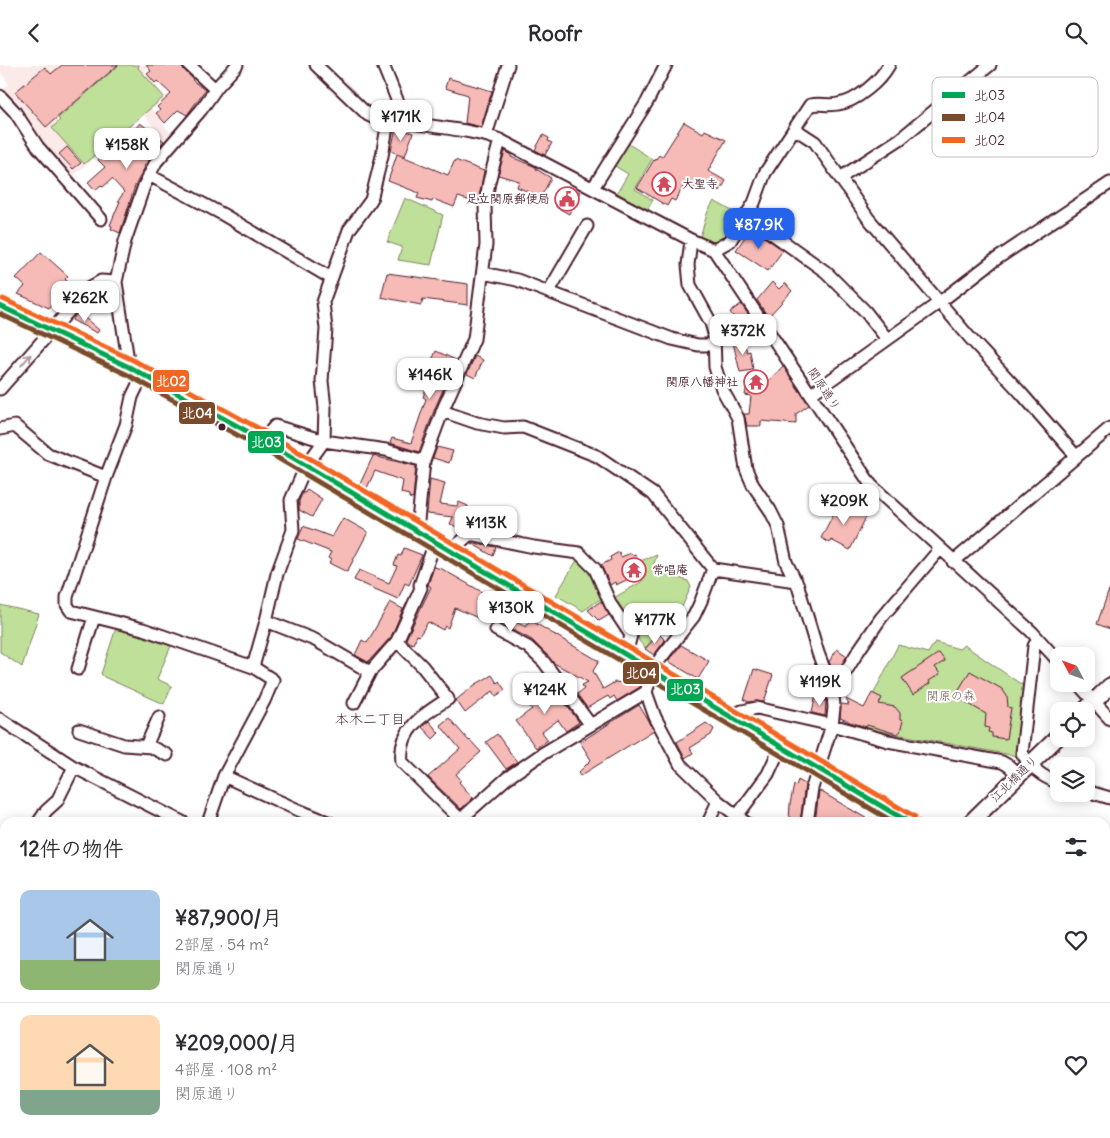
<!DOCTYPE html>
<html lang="ja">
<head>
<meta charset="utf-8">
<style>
  :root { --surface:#fff; --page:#f2f2f3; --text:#2b2b33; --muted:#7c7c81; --line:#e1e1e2; --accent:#2563eb }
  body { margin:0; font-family:Delius,"Klee One",sans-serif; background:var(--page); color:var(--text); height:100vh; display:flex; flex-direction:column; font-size:19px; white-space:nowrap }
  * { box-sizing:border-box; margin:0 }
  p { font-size:16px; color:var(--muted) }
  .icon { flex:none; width:28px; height:28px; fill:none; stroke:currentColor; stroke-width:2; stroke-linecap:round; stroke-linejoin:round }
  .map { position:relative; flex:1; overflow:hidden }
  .panel { position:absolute; left:0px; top:752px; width:1110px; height:321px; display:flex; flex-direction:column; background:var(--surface); border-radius:15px 15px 0 0; box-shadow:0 2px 12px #0003 }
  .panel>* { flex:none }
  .needle { width:32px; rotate:311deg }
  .buttons { position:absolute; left:1050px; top:582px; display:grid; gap:10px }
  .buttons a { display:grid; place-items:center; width:45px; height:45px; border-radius:10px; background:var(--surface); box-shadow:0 2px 12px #0003; font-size:25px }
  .price { position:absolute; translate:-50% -42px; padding:0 11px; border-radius:10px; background:#fff; color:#222; font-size:16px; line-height:32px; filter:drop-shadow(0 1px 2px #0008) }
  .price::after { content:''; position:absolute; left:50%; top:30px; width:15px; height:11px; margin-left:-8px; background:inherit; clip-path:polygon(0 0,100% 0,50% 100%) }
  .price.active { background:var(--accent); color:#fff }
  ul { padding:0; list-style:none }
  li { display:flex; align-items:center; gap:15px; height:125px; padding:0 20px }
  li+li { border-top:1px solid var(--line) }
  li span { display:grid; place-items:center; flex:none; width:140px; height:100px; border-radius:10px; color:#555 }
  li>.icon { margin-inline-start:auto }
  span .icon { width:60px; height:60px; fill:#fffc; stroke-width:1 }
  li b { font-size:21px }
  h2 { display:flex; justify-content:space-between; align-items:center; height:60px; padding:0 20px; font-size:21px }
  header { display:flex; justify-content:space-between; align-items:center; height:65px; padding:0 20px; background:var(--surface); font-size:22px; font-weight:700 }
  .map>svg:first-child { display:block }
</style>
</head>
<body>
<header><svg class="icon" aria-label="back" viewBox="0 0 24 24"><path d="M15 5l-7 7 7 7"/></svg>Roofr<svg class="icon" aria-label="search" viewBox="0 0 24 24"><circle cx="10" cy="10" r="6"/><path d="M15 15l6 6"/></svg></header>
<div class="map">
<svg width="1110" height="1073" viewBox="0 0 1110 1073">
  <rect width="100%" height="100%" fill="#fff"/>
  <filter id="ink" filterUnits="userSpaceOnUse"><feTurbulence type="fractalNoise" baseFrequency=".02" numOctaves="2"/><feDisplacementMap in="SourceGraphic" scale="10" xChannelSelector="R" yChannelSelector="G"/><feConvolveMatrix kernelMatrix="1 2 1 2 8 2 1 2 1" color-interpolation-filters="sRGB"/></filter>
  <g filter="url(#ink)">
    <path fill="#fceae9" d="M0 0H147L145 8 166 32 152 44 171 69 165 76 144 50 71 113 41 78 18 44 1 26 9 19 0 6Z"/>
    <path fill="#bee099" stroke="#848062" d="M119 0H139L138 3 164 32 84 99 52 63 60 55 58 53Z
      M627 78 652 94 635 124 653 135 647 145 617 128 628 109 613 100Z
      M405 133 443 150 431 200 398 195 402 182 387 177Z
      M714 136 741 151C733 163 728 175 713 179L700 172 708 146Z
      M657 490 652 504 688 516 691 522 682 542 645 583 639 576 638 570 612 534 641 517 645 511 640 496Z
      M577 495 588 504 602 533 583 546 556 530Z
      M0 540 39 549 22 602 0 587Z
      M116 563 171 581 157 614 172 621 164 639 104 612 101 609Z
      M935 577 959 584 964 580 1025 622 1017 691 857 662 898 580 928 588Z"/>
    <path fill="#f6bab7" stroke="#4a1f2b" d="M62 0H118L46 62 15 27 45 2 51 9Z
      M146 0H179L193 14 192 15 205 25 187 50 178 45 165 58 156 48 160 45 157 42 171 29 157 16 155 18 147 9 151 6Z
      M448 13 492 26 481 62 465 58 468 30 445 23Z
      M684 57 703 68 705 65 726 75 708 106 726 116 720 126 704 118 699 126 686 117 675 136 671 134 667 141 637 123 655 93 656 94 659 90 662 92Z
      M140 58 164 76 158 83H157L144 101 145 102 135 121 120 168 111 164 112 161 110 160 120 136H118L124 127 112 114 103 122 101 120 95 125 88 117 105 102 98 95 109 82 122 94 136 73 131 69Z
      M396 63 413 68 405 91 391 86Z
      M543 70 549 73 548 76 552 78 545 90 535 85Z
      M67 82 81 98 73 104 59 89Z
      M505 86 512 90 511 92 536 102V104L551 113 541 132 517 122 519 116 498 110Z
      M397 89 448 110 455 95 484 106 478 138 458 132 454 142 433 134 432 137 417 133 419 128 388 116Z
      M567 121 580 127 569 149 556 142Z
      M751 163 783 185 768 206 736 185Z
      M41 187 68 211 65 214 70 219 49 243 18 229 25 221 16 213Z
      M387 208 468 219V240L423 234 421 240 381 232Z
      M772 217 779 224 785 218 792 226 768 252 757 235Z
      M741 239 756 261 745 269 730 247Z
      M78 247 99 265 97 268 72 255Z
      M731 269 746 283 747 287 750 286 753 305 740 307Z
      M436 286 456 295 435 343 419 387 390 378 392 373 411 378 426 334 423 332 427 321 430 322 434 302 430 300Z
      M475 291 483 295 475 313 467 309Z
      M783 301 809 340 796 349V359L761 356V361H747L744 349H749L751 331 745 330 749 309 770 315Z
      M437 382 453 386 449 398 433 393Z
      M373 391 416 401 413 434 409 433V430L401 428 403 416 375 406 366 425 359 421Z
      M430 414 445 418 440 439 457 441 459 437 468 441 459 463 450 459 453 452 427 449Z
      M307 424 322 434 312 452 299 445V436L303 427 305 428Z
      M840 436 867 450 850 485 831 475 830 478 821 473Z
      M343 453 368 467 347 507 329 498 331 495 328 493 331 487 298 474 303 461 332 472Z
      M471 478H474L496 482 493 491Z
      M404 483 422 490 409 520 405 518 398 534 354 515 359 505 389 518 397 501 394 500 398 490 401 491Z
      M619 487 621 492 631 488 632 490 635 489 643 505 640 507 641 508 616 520 615 517 610 520 601 500 611 495 610 492Z
      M434 502 442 504 484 528 480 539 485 541V542L526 562 530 555 599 596 593 606 603 624 615 617 641 620 640 622 617 636 614 631 610 634 608 631 587 643 577 629 584 624 582 620 588 617 554 598 532 575 500 558 492 559 455 543 448 563 445 561 443 565 428 557 419 571 417 570 413 579 408 577 406 574 431 522 428 520Z
      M1109 525H1110V564L1097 559Z
      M601 536 609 550 599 556 588 545Z
      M390 537 403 544 391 572 368 597 355 590 362 575 367 578Z
      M659 569 665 575 654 590 645 584Z
      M681 580 709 596 698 614 668 596Z
      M837 584 847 591 835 610 829 597Z
      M939 588 945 596 935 602 940 609 929 616 930 618 913 630 902 613Z
      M754 604 773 610 764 637 756 636 749 637 744 635Z
      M970 606 1002 624 1007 631 1008 642 1011 643 1006 674 992 672V668L988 667 989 663 985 662 986 649 955 631Z
      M492 610 497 618 499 616 505 625 496 631 493 626 465 648 456 635 476 619Z
      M545 618 556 632 559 630 579 657 566 666 558 655 542 667 548 675 536 683 516 656 532 644 524 634Z
      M872 628 882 633 879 639 895 642 900 648V655L903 656 900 667 897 669 867 660 866 662 850 657 840 653 841 639 849 640 846 634 864 643Z
      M815 634 826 636 825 651 812 648Z
      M639 640 654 665 580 711 578 708 591 695 580 677Z
      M449 653 469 676 470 675 481 687 456 709 461 715 459 717 473 733 461 744 428 712 460 684 440 660Z
      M429 656 439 668 433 674 422 662Z
      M706 658 714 664 711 670 690 683 693 688 685 693 677 677Z
      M497 669 517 697 506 704 486 677Z
      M798 715 805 719 800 758H790L789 756 790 739 794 720 796 721Z
      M819 726H820L874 758H815Z"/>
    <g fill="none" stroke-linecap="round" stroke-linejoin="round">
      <g stroke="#4a1f2b" stroke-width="15">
        <path id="minor" d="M189 0 215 24
          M316 0 368 50C380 57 392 54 406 57 437 63 471 64 500 75L691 175 714 185 871 420 1032 567 1059 597
          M383 0 406 57
          M0 31 15 47 38 82 101 154
          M795 64 815 77 868 153 970 273 1021 328 1076 391
          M486 70 508 0
          M149 110 222 149 331 213
          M840 113 900 74 990 0
          M593 123 647 37 666 0
          M746 150 826 207 865 246 887 274
          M691 175 688 200 690 220 711 258 714 268 715 302 722 324 738 353 746 404 753 420 770 445 778 461 786 497 798 521 818 588 833 627 834 643 832 660 812 723 807 758
          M714 185 730 176 754 138 765 108 810 40C820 38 828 41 838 39 856 37 880 16 889 0
          M483 208 517 215 672 274 698 280H714
          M116 217 125 176 144 121 156 97 201 45 217 22 237 0
          M549 226 587 161
          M143 309 132 332 126 360 106 412 67 532V540L71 546 143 564 253 602 273 615 264 636 224 711 208 758
          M0 324 89 223 101 216 116 217 129 302
          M811 329 940 237 992 197 1110 118
          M442 346 477 358 504 363 523 362 597 391 653 429 713 504 701 536 694 551 660 594 653 606 646 627 542 689 507 713 461 754
          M0 364 15 361 48 389 106 412
          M263 375 275 361 324 376 386 385 424 396
          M417 466 424 396 444 342 474 274 486 180 485 140 489 117 500 75
          M450 486 469 470H475L534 482 579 488 595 504 611 540 631 570 626 590
          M953 497 1110 363
          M713 504 796 516
          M266 556 315 575 370 607
          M496 565 528 582 544 597 590 659
          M1038 574 1034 581 1022 688C1032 704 1042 712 1059 718
          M397 576 422 601 448 634C424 649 398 664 402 697L464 758
          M253 602 266 556 277 509 293 465 291 435 306 401 324 376 325 343 322 316 326 264 323 237 349 165 371 135 382 91 388 56
          M78 604 94 552
          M1078 619 1110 654
          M646 627 655 652 680 699 718 736 746 758
          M833 627 859 585 881 553 940 484
          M354 638 370 607 397 576 421 523 420 520 435 477
          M730 651 742 646 757 643 832 660 888 676 1002 697 1009 701 1018 710
          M0 654 74 702 184 758
          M79 665 124 680 151 682 167 690
          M146 681 159 652
          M224 711 298 745 330 758
          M1086 726 1110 733
          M737 751 768 709 781 681
          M38 758 46 746 57 736 74 702
          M708 758 718 736
          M1105 799 1110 793
          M0 842 5 826
          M1105 896 1110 898
          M381 1069 384 1073
          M541 1069 544 1073
          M728 1069 730 1073
          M801 1069 802 1073
          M982 1069 983 1073
          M1066 1069 1068 1073
          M9 1073 20 1069
          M246 1073 250 1069
          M429 1073 434 1069"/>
      </g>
      <g stroke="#4a1f2b" stroke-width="19">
        <path id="secondary" d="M0 241 129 302 263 375 911 758
          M1084 646 1110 621
          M970 758 1059 671
          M1105 822 1110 823"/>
      </g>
      <use href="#minor" stroke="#fff" stroke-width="11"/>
      <use href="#secondary" stroke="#fff" stroke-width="15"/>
      <g stroke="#fff" stroke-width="9">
        <path id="bus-1" d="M0 241 129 302 263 375 910 758"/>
      </g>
      <g stroke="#fff" stroke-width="9">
        <path id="bus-2" d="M0 249 126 309 259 382 895 758"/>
      </g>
      <g stroke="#fff" stroke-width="9">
        <path id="bus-3" d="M3 234 133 295 267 368 915 752"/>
      </g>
      <use href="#bus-1" stroke="#00a651" stroke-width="5"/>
      <use href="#bus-2" stroke="#7a4b2a" stroke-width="5"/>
      <use href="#bus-3" stroke="#f26522" stroke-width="5"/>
    </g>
    <defs><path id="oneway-shaft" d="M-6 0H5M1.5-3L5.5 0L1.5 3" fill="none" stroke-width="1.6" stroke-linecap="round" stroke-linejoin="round" transform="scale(1.25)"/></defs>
    <use stroke="#ae9aa0" href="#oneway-shaft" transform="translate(26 295) rotate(-49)"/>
  </g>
  <defs>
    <g id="temple-ring" transform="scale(1.25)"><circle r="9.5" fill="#fff" stroke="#d1495b" stroke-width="1.5"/><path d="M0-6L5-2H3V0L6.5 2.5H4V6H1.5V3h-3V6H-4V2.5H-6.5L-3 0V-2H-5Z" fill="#d1495b"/></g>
    <g id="civic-ring" transform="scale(1.25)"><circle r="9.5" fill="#fff" stroke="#d1495b" stroke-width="1.5"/><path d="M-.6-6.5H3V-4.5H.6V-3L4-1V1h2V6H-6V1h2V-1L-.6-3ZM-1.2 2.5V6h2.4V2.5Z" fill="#d1495b"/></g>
  </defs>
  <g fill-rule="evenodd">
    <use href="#temple-ring" x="664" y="119"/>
    <use href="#civic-ring" x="567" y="134"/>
    <use href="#temple-ring" x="756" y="317"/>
    <use href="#temple-ring" x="634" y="505"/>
  </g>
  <circle fill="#4a1f2b" stroke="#fff" stroke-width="2" cx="222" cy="362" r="4.5"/>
  <g text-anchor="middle" stroke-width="4" stroke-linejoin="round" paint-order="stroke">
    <g font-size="12" font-weight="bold" fill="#4a1f2b" stroke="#fff" text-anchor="start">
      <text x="682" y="123">大聖寺</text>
      <text x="550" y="138" text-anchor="end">足立関原郵便局</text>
      <text x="738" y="321" text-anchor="end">関原八幡神社</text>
      <text x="652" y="509">常唱庵</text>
    </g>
    <g font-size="12" fill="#4a1f2b" stroke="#fff">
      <text transform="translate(824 324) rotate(56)" y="4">関原通り</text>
      <text transform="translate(1014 714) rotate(-44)" y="4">江北橋通り</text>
    </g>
    <g font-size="12" fill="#6d594c" stroke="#fff">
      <text x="951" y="635">関原の森</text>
    </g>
    <g font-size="14" fill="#4a1f2b" stroke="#fff">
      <text x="370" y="659">本木二丁目</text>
    </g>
  </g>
  <rect x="932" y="12" width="166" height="80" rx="8" fill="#fff" stroke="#c9bcbf" stroke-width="1"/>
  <rect x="942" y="27" width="23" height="6" fill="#00a651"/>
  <rect x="942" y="49" width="23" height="7" fill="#7a4b2a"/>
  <rect x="942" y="72" width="23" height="6" fill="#f26522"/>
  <g font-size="14" fill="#4a1f2b">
    <text x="974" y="35">北03</text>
    <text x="974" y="57">北04</text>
    <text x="974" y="80">北02</text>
  </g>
  <g stroke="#fff" stroke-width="2">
    <rect x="152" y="304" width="38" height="24" rx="5" fill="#f26522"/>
    <rect x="178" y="336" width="38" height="24" rx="5" fill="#7a4b2a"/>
    <rect x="247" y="365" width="38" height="24" rx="5" fill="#00a651"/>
    <rect x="622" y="596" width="38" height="24" rx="5" fill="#7a4b2a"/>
    <rect x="666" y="613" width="38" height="24" rx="5" fill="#00a651"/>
  </g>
  <g font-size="14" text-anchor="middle" font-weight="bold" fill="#fff">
    <text x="171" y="321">北02</text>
    <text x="197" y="353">北04</text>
    <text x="266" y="382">北03</text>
    <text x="641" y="613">北04</text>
    <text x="685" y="629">北03</text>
  </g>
</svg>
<div class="buttons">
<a><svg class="needle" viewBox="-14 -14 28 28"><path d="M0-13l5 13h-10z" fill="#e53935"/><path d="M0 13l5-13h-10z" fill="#7c7c81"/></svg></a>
<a><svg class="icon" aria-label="locate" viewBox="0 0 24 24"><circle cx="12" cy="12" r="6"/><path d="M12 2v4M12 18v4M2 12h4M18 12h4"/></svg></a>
<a><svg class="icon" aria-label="layers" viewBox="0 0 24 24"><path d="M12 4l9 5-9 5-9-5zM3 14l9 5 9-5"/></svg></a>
</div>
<b class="price" style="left:401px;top:77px">¥171K</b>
<b class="price" style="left:127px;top:105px">¥158K</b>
<b class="price active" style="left:759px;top:185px">¥87.9K</b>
<b class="price" style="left:85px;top:258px">¥262K</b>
<b class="price" style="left:743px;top:291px">¥372K</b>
<b class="price" style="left:430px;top:335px">¥146K</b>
<b class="price" style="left:844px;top:461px">¥209K</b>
<b class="price" style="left:486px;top:483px">¥113K</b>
<b class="price" style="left:511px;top:568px">¥130K</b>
<b class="price" style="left:655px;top:580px">¥177K</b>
<b class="price" style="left:820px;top:642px">¥119K</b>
<b class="price" style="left:545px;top:650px">¥124K</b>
<section class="panel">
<h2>12件の物件<svg class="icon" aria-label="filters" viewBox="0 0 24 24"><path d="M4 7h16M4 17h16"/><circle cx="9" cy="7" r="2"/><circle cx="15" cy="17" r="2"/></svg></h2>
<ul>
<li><span style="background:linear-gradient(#a9c7e8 70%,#8fb573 0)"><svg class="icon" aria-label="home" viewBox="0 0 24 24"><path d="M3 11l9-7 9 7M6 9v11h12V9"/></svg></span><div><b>¥87,900/月</b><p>2部屋 · 54 m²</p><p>関原通り</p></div><svg class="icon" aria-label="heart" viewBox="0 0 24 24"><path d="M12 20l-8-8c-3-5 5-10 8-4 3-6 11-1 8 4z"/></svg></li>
<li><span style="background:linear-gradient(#ffd9b3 75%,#7fa58c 0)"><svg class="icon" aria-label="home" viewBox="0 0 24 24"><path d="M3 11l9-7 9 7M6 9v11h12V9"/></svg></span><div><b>¥209,000/月</b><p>4部屋 · 108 m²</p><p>関原通り</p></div><svg class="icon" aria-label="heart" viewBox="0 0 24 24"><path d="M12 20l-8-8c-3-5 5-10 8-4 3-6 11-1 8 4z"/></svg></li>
</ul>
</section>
</div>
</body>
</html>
